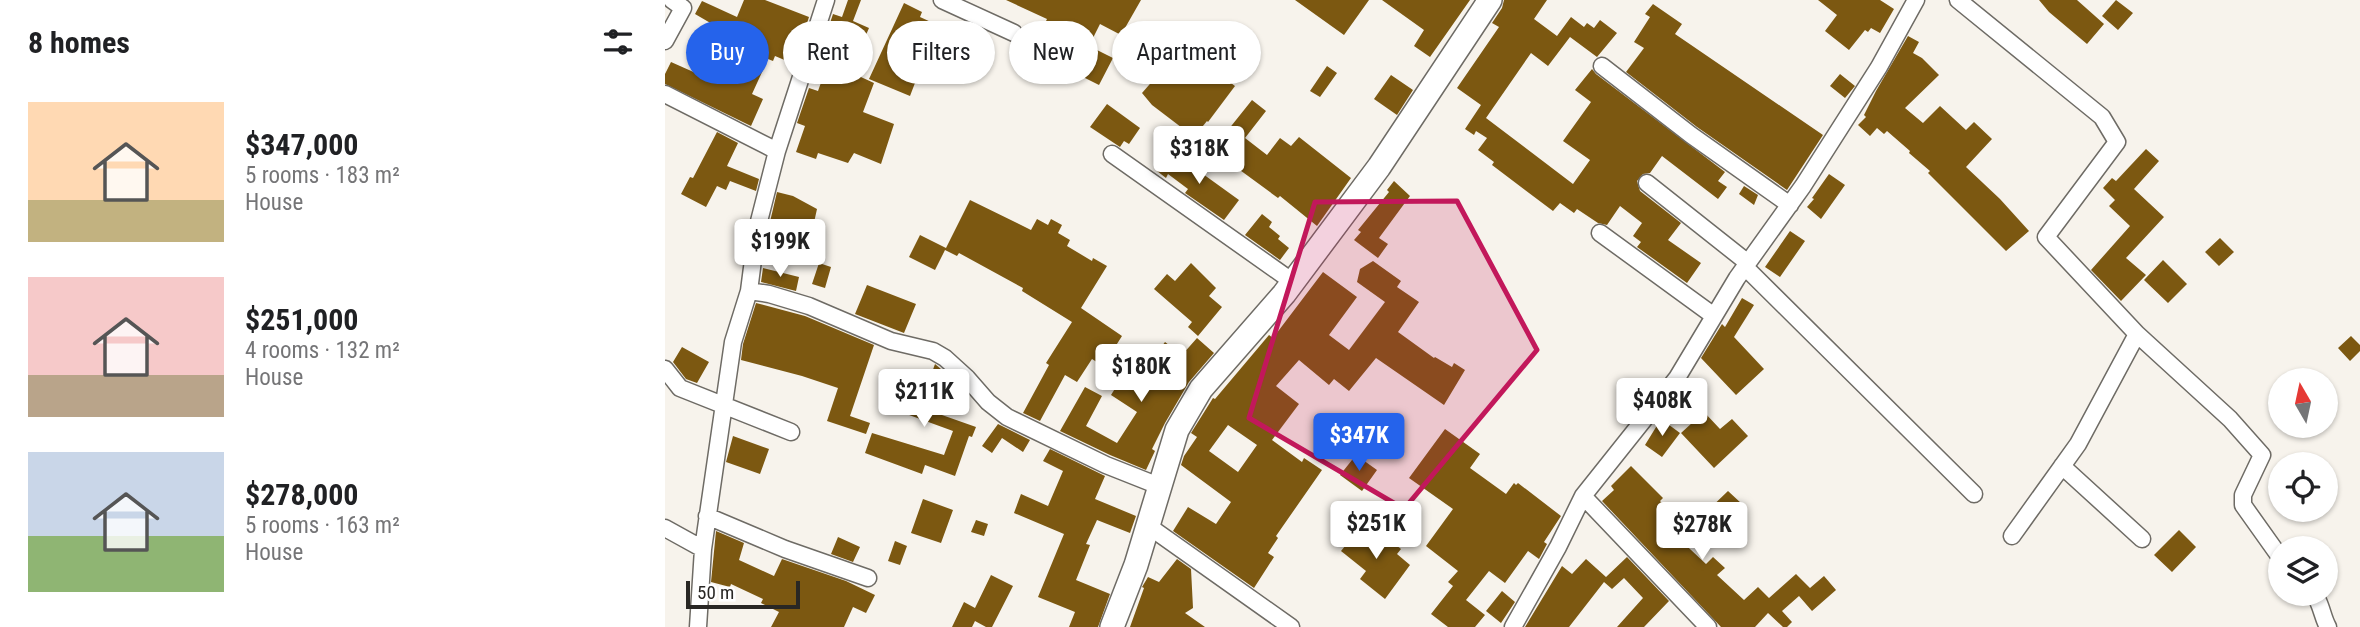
<!DOCTYPE html>
<html lang="en">
<head>
<meta charset="utf-8">
<style>
  :root { --surface:#fff; --page:#f6f6f6; --text:#202124; --muted:#757577; --accent:#2563eb }
  body { margin:0; font-family:"Roboto Condensed",sans-serif; background:var(--page); color:var(--text); height:100vh; display:flex; flex-direction:column; font-size:26px; white-space:nowrap }
  * { box-sizing:border-box; margin:0 }
  p { font-size:23px; color:var(--muted) }
  .icon { flex:none; width:38px; height:38px; fill:none; stroke:currentColor; stroke-width:2; stroke-linecap:round; stroke-linejoin:round }
  .map { position:relative; flex:1; overflow:hidden }
  .sheet { display:flex; flex-direction:column; background:var(--surface); width:665px }
  .sheet>* { flex:none }
  .top-card { position:absolute; left:21px; top:21px; width:665px; height:63px; display:flex; gap:14px }
  .needle { width:46px; rotate:351deg }
  .tools { position:absolute; left:1603px; top:368px; display:grid; gap:14px }
  .tools a { display:grid; place-items:center; width:70px; height:70px; border-radius:50%; background:var(--surface); box-shadow:0 2px 5px #0004; font-size:35px }
  .scale { position:absolute; left:21px; bottom:18px; width:114px; box-sizing:border-box; padding-left:7px; border:4px solid #292724; border-top:0; font-size:19px; line-height:24px; white-space:nowrap; color:#292724; -webkit-text-stroke:5px #fff; paint-order:stroke }
  .price { position:absolute; translate:-50% -60px; padding:0 16px; border-radius:7px; background:#fff; color:#222; font-size:23px; line-height:46px; filter:drop-shadow(0 2px 4px #0008) }
  .price::after { content:''; position:absolute; left:50%; top:42px; width:21px; height:16px; margin-left:-10px; background:inherit; clip-path:polygon(0 0,100% 0,50% 100%) }
  .price.current { background:var(--accent); color:#fff }
  ul { padding:0; list-style:none }
  li { display:flex; align-items:center; gap:21px; height:175px; padding:0 28px }
  li span { display:grid; place-items:center; flex:none; width:196px; height:140px; border-radius:0px; color:#555 }
  li>.icon { margin-inline-start:auto }
  span .icon { width:84px; height:84px; fill:#fffc; stroke-width:1 }
  li b { font-size:30px }
  h2 { display:flex; justify-content:space-between; align-items:center; height:84px; padding:0 28px; font-size:30px }
  .chip { padding:0 24px; border-radius:32px; background:var(--surface); box-shadow:0 2px 5px #0004; font-size:24px; line-height:63px }
  .chip.current { background:var(--accent); color:#fff }
  main { display:flex; flex:1; min-height:0 }
  .map>svg:first-child { display:block }
</style>
</head>
<body>
<main>
<section class="sheet">
<h2>8 homes<svg class="icon" aria-label="filters" viewBox="0 0 24 24"><path d="M4 7h16M4 17h16"/><circle cx="9" cy="7" r="2"/><circle cx="15" cy="17" r="2"/></svg></h2>
<ul>
<li><span style="background:linear-gradient(#ffd9b3 70%,#c2b280 0)"><svg class="icon" aria-label="home" viewBox="0 0 24 24"><path d="M3 11l9-7 9 7M6 9v11h12V9"/></svg></span><div><b>$347,000</b><p>5 rooms · 183 m²</p><p>House</p></div></li>
<li><span style="background:linear-gradient(#f6c9c9 70%,#b9a48a 0)"><svg class="icon" aria-label="home" viewBox="0 0 24 24"><path d="M3 11l9-7 9 7M6 9v11h12V9"/></svg></span><div><b>$251,000</b><p>4 rooms · 132 m²</p><p>House</p></div></li>
<li><span style="background:linear-gradient(#c9d6e8 60%,#8fb573 0)"><svg class="icon" aria-label="home" viewBox="0 0 24 24"><path d="M3 11l9-7 9 7M6 9v11h12V9"/></svg></span><div><b>$278,000</b><p>5 rooms · 163 m²</p><p>House</p></div></li>
</ul>
</section>
<div class="map">
<svg width="1695" height="627" viewBox="0 0 1695 627">
  <rect width="100%" height="100%" fill="#f7f3ec"/>
  <path fill="#7c5811" fill-rule="evenodd" d="M79 0H100L144 17 129 64 110 56 108 61 103 59 87 94 98 99 86 126 0 84V74L6 62 33 74 54 28 30 14 37 1 72 17Z
    M183 0H196L188 21 204 28 185 72 209 83 198 112 229 124 216 164 189 153 183 163 153 153 151 159 131 152 140 126 132 123 144 88 153 91 163 63 153 59 168 14 177 17Z
    M341 0H476L456 35 435 24 424 46 448 58 434 85 414 75 416 71 403 64V62L369 46 382 19Z
    M630 0H704L679 35Z
    M717 0H805L765 57 749 46 759 30Z
    M839 0H882L869 19 892 36 906 17 919 27 922 23 929 28 935 20 952 33 932 57 905 37 883 66 866 53 821 118 908 184 925 160 898 141 926 102 910 90 927 69 931 74 1060 172 1053 181 1062 187 1053 199 997 156 985 173 978 174 972 181 975 191 1016 223 1003 240 1036 263 1022 283 972 247 976 242 968 236 977 223 955 206 942 225 933 223 912 209 909 213 895 203 888 211 827 165 829 162 813 150 822 138 811 131 809 135 800 129 816 105 792 88 834 27 827 23 837 8Z
    M1153 0H1215L1229 9 1215 33 1206 28 1203 32 1200 30 1184 50 1160 31 1172 15Z
    M1374 0H1412L1439 24 1422 44 1384 12Z
    M1451 0 1468 13 1453 30 1437 16Z
    M239 3 257 12 255 17 279 28 268 51 263 49 245 96 204 79Z
    M988 4 1017 24 1010 34 1158 135 1122 190 1032 127 961 72 979 48 969 42 985 17 980 14Z
    M1243 36 1254 42 1248 53 1257 58 1274 75 1240 108 1258 123 1275 106 1301 130 1309 122 1327 139 1301 167 1335 199 1364 231 1341 251 1263 173 1265 171 1244 153 1245 151 1222 131 1219 134 1212 128 1205 136 1193 125 1201 117 1199 115 1211 91Z
    M505 38 570 86 543 122 542 121 529 137 487 105 477 93 498 69 487 61Z
    M662 66 672 73 655 97 645 91Z
    M1175 74 1190 86 1180 98 1165 86Z
    M726 75 748 90 732 115 709 99Z
    M587 100 601 111 580 138 602 155 615 138 626 146 634 137 686 178 652 226 615 196 613 198 553 154 564 140 559 135Z
    M442 104 475 128 464 144 459 141 455 147 425 127Z
    M52 132 73 143 62 166 94 179 91 191 65 181 61 190 52 186 41 207 16 194 25 177 28 178Z
    M1481 149 1494 161 1469 189 1499 217 1461 258 1481 275 1456 301 1426 270 1465 226 1444 206 1450 200 1438 188 1447 178 1451 181Z
    M506 151 574 200 559 220 520 193 523 189 503 174 501 178 492 171Z
    M1164 174 1180 185 1156 219 1142 207 1149 199 1147 198Z
    M729 181 745 196 714 238 723 244 713 258 689 240 696 232 693 230 724 192 722 190Z
    M1079 186 1093 195 1089 205 1074 194Z
    M112 192 128 196 152 209 142 254 126 251 129 233 104 226Z
    M305 200 366 230 372 219 383 225 386 219 397 225 393 233 405 240 402 246 427 261 428 258 442 266 416 308 457 336 438 366 427 359 412 382 400 375 375 421 358 413 384 365 381 363 407 322 357 291 358 288 294 253 292 256 280 250 270 270 244 257 255 235 281 248Z
    M597 214 607 222 604 227 615 236 613 239 624 248 615 260 580 235Z
    M1125 231 1140 241 1115 277 1100 267Z
    M1555 238 1569 252 1554 266 1540 252Z
    M1498 260 1522 284 1503 303 1479 280Z
    M708 261 736 281 732 287 754 302 733 332 769 358 770 357 787 367 789 363 800 370 779 405 711 358 684 391 669 379 664 385 634 360 611 386 634 404 607 440 637 462 639 458 657 470 611 536 613 538 603 553 609 557 589 588 508 531 523 507 551 524 566 502 516 465 519 456 532 437 526 433 548 398 550 399 604 335 608 338 658 272 692 297 664 335 684 350 720 302 692 282 695 269ZM563 425 592 445 573 472 544 451Z
    M154 263 166 267 160 288 147 284Z
    M526 263 551 288 544 296 557 307 533 336 523 327 527 322 489 289 502 274 510 281Z
    M98 268 134 277 131 291 96 282Z
    M202 285 251 304 239 333 190 314Z
    M1077 298 1089 305 1069 337 1099 369 1071 395 1036 358 1057 324 1060 327Z
    M91 303 140 316 209 345 185 416 205 423 201 434 162 421 173 388 137 376 76 360 78 344Z
    M1686 336 1695 345V351L1685 361 1673 348Z
    M532 338 549 353 524 382 500 423 487 449 490 451 481 470 445 455 395 431 420 387 437 396 421 426 452 443 472 412 446 395 456 379 468 387 486 357 488 358 500 342 517 355Z
    M17 347 44 362 32 383 21 379 8 362Z
    M270 364 289 380 277 415 311 427 307 437 304 436 290 476 260 465 257 474 200 453 207 433 279 455 288 431 214 404 219 390 256 403Z
    M970 383 986 394 970 414 955 404Z
    M1039 412 1055 429 1067 419 1083 436 1049 468 1016 433Z
    M996 419 1015 433 997 457 980 445Z
    M333 424 365 440 358 452 337 438 327 453 317 446Z
    M780 429 815 454 805 468 841 494 849 483 851 485 853 483 896 516 879 542 882 544 874 559 863 551 840 583 824 571 801 600 820 615 810 627H783L766 614 788 586 783 582 793 571 761 546 788 509 744 478Z
    M68 436 104 449 95 474 61 462Z
    M385 449 440 476 430 499 471 516 465 533 432 520 421 544 425 545 411 580 445 594 433 627H404L410 612 373 597 399 534 349 513 356 494 383 506 398 471 378 461Z
    M691 455 712 470 697 491 675 475Z
    M966 466 998 498 995 501 1004 511 994 520 1041 564 1048 557 1060 568 1052 575 1079 600 1093 587 1104 598 1131 574 1145 588 1159 576 1171 590 1147 611 1134 596 1117 611 1127 622 1122 627H1118L1103 613 1090 627H1056L937 501 949 490 946 486Z
    M1063 491 1077 504 1052 531 1037 516Z
    M258 499 288 510 276 543 246 533Z
    M311 520 323 524 319 536 306 532Z
    M698 524 723 545 726 541 736 549 732 554 745 565 720 599 695 579 701 571 676 551Z
    M1514 530 1531 547 1507 572 1489 555Z
    M51 531 79 543 74 560 109 576 117 559 181 581 210 595 201 613 188 607 179 627H106L114 612 96 603 98 599 66 584 65 587 46 582Z
    M173 537 195 547 188 562 166 554Z
    M230 541 242 546 235 565 223 561Z
    M962 557 1004 601 979 627H952L978 598 959 578 947 589 939 582 904 627H860L897 566 907 574 921 559 941 577Z
    M512 559 526 569 528 608 520 613 540 627H465L479 588 477 587 483 577 494 582Z
    M326 575 348 586 327 627H321L310 621 307 627H287L299 602 310 608Z
    M837 591 850 602 836 623 821 611Z"/>
  <g fill="none" stroke-linecap="round" stroke-linejoin="round">
    <g stroke="#6e6b65" stroke-width="19">
      <path id="street" d="M277 0 349 33
        M1293 0 1437 117 1452 142 1381 237 1472 334 1413 444 1347 536
        M0 41 18 8 7 0
        M937 66 1026 135 1125 205
        M0 94 112 151
        M447 154 628 282
        M982 183 1083 263
        M935 233 1049 316
        M1080 267 1309 494
        M84 291 104 294 144 306 226 341 268 351 280 358 302 378 323 402 342 417 441 465 494 486
        M1472 334 1565 419 1597 455 1578 495V505L1615 557
        M0 369 15 388 126 432
        M1397 466 1477 539
        M918 496 1043 627
        M42 516 120 549 203 578
        M482 525 626 627
        M0 528 38 549
        M1647 593C1656 600 1657 617 1663 627
        M33 627 38 549 68 342 84 291 92 229 112 151 161 0
        M848 627 893 547 918 496 1012 378 1072 278 1138 186 1214 67 1251 0"/>
    </g>
    <g stroke="#6e6b65" stroke-width="26">
      <path id="secondary" d="M447 627 471 565 512 430 536 389 619 294 714 167 825 0"/>
    </g>
    <use href="#street" stroke="#fff" stroke-width="16"/>
    <use href="#secondary" stroke="#fff" stroke-width="23"/>
  </g>
  <path fill="#c2185b" fill-opacity="0.2" stroke="#c2185b" stroke-width="5" stroke-linejoin="round" d="M792 201 872 350 739 509 584 418 650 202Z"/>
</svg>
<div class="tools">
<a><svg class="needle" viewBox="-14 -14 28 28"><path d="M0-13l5 13h-10z" fill="#e53935"/><path d="M0 13l5-13h-10z" fill="#757577"/></svg></a>
<a><svg class="icon" aria-label="locate" viewBox="0 0 24 24"><circle cx="12" cy="12" r="6"/><path d="M12 2v4M12 18v4M2 12h4M18 12h4"/></svg></a>
<a><svg class="icon" aria-label="layers" viewBox="0 0 24 24"><path d="M12 4l9 5-9 5-9-5zM3 14l9 5 9-5"/></svg></a>
</div>
<div class="scale">50 m</div>
<b class="price" style="left:534px;top:186px">$318K</b>
<b class="price" style="left:115px;top:279px">$199K</b>
<b class="price" style="left:476px;top:404px">$180K</b>
<b class="price" style="left:259px;top:429px">$211K</b>
<b class="price" style="left:997px;top:438px">$408K</b>
<b class="price current" style="left:694px;top:473px">$347K</b>
<b class="price" style="left:711px;top:561px">$251K</b>
<b class="price" style="left:1037px;top:562px">$278K</b>
<div class="top-card">
<a class="chip current">Buy</a>
<a class="chip">Rent</a>
<a class="chip">Filters</a>
<a class="chip">New</a>
<a class="chip">Apartment</a>
</div>
</div>
</main>
</body>
</html>
